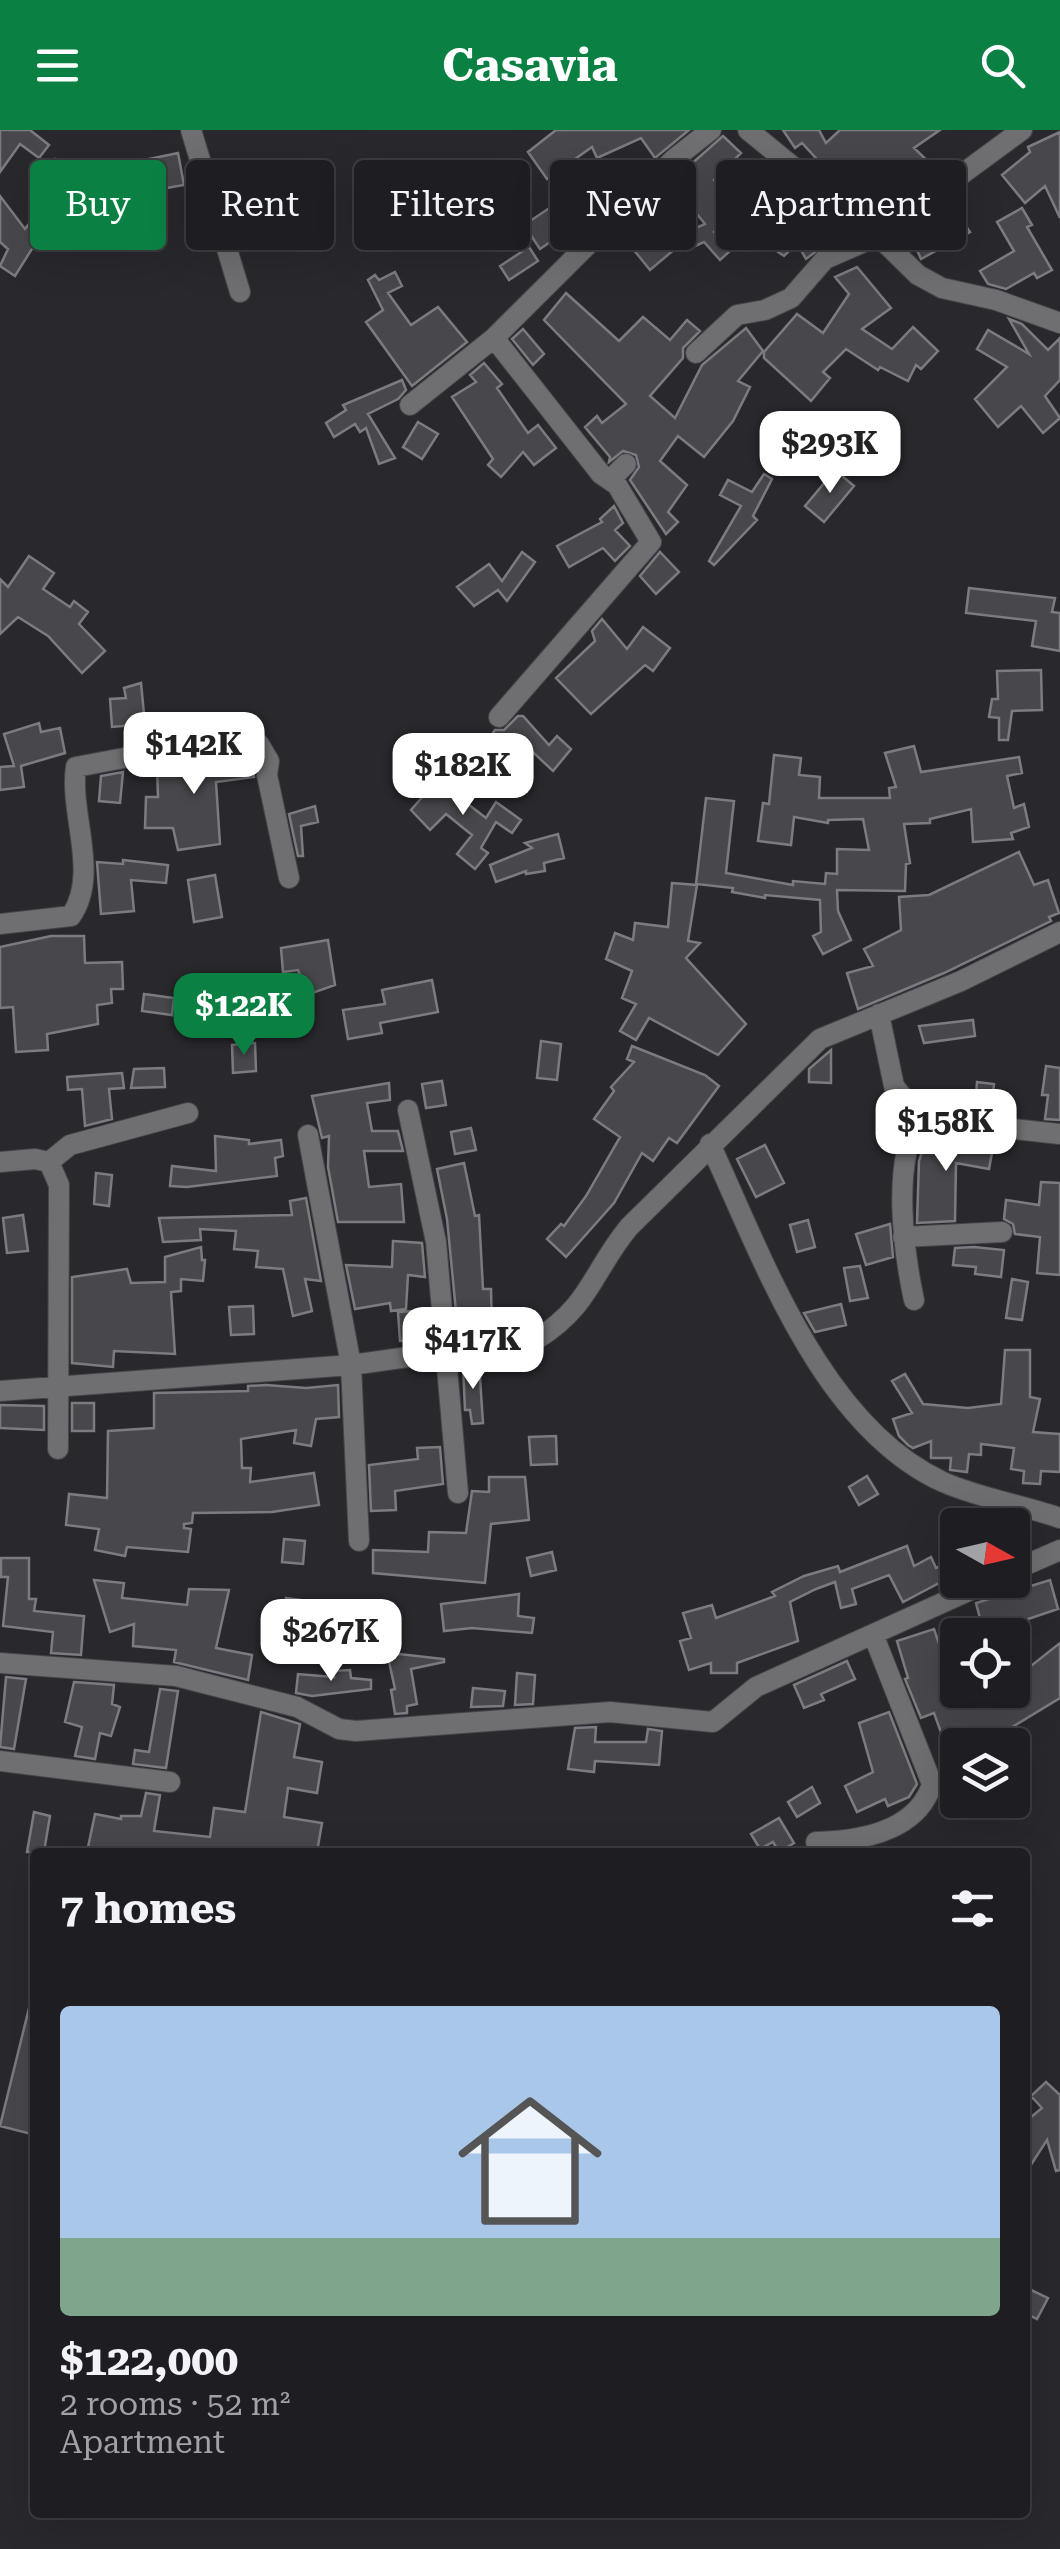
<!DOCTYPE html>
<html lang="en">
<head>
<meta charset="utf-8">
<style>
  :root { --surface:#1e1e22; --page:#2b2b2f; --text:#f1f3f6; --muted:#a1a2a5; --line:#3c3c40; --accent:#0b8043 }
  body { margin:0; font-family:"Roboto Serif",serif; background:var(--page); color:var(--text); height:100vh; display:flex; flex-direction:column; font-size:38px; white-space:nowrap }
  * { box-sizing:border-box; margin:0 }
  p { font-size:32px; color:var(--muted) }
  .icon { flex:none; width:55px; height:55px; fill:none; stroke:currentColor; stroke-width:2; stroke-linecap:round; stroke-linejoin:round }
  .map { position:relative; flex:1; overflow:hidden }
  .details { position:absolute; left:30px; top:1718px; width:1000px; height:670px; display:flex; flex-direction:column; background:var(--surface); border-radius:10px; box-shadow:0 10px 40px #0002,0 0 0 2px var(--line) }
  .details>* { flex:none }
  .banner { position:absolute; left:30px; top:30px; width:1000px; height:90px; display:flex; gap:20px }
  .needle { width:65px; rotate:98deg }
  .tools { position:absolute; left:940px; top:1378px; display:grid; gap:20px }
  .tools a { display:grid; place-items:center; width:90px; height:90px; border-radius:10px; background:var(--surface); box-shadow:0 10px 40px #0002,0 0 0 2px var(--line); font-size:50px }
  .price { position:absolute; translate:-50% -85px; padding:0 22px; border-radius:20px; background:#fff; color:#222; font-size:32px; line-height:65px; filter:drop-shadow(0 2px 5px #0008) }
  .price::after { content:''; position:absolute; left:50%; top:60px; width:30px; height:22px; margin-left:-15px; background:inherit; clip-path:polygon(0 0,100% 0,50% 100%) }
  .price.selected { background:var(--accent); color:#fff }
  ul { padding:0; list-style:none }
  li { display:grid; align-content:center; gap:20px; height:530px; padding:0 30px }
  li+li { border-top:2px solid var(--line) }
  li span { display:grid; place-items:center; height:310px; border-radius:10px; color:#555 }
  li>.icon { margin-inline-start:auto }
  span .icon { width:180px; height:180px; fill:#fffc; stroke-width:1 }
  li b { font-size:42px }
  h2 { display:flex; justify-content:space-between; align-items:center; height:120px; padding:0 30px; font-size:42px }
  .tag { padding:0 35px; border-radius:10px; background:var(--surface); box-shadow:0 10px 40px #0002,0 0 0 2px var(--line); font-size:35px; line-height:90px }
  .tag.selected { background:var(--accent); color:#fff }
  header { display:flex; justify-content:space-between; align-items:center; height:130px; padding:0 30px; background:var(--accent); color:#fff; font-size:45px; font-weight:700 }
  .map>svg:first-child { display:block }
</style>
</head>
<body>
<header><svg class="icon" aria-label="menu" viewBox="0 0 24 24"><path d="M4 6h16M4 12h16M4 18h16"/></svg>Casavia<svg class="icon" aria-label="search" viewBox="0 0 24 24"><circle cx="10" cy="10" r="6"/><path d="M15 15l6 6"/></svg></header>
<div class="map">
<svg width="1060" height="2419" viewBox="0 0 1060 2419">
  <rect width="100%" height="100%" fill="#28282d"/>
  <path fill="#47474c" stroke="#7b7b81" stroke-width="2.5" d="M0 0H30L49 15 39 28 20 14 0 42Z
    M556 0H689L655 28 641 8 597 28 592 17 547 49 528 22Z
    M783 0H819L826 13 840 0H940L914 18 940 43 884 85 855 58 848 63 802 13 795 18Z
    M1060 2V88L1045 56 1025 73 1002 45 1030 22 1028 17Z
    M723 6 741 23 714 50 735 69 724 80 729 84 714 102 731 120 720 130 704 112 686 120 680 105 705 94 671 52Z
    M178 23 184 55 155 60 149 29Z
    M55 29 67 41 46 62 34 50Z
    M124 51 135 80 120 86 109 57Z
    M0 66 25 99 43 76 59 88 43 109 40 106 15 146 0 136 8 119 0 112Z
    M557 73 572 97 540 119 524 95Z
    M953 77 970 102 921 129 912 109 939 96 935 91Z
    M1022 78 1032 95 1027 97 1052 140 1037 148 1034 143 1006 159 988 154 980 141 1014 121 997 92Z
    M405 87 416 107 399 116 388 96Z
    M656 92 676 118 650 140 629 114Z
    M774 92 795 108 818 95 827 113 806 129 797 113 784 126 761 110Z
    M529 117 538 131 509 150 500 136Z
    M857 137 891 178 862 199 892 219 913 197 938 221 921 239 916 235 908 251 880 237 878 240 846 219 823 242 830 248 811 271 764 228V222L797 184 823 203 849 164 835 147Z
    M395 142 402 156 388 163 411 195 438 177 467 212 412 256 366 192 383 180 368 150 375 145 379 150Z
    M566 163 619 211 643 187 670 210 687 190 700 201 683 218V228L650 266 675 288 702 235 746 198 763 221 738 251 750 257 733 291 704 327 678 306 660 331 687 355 668 382 678 392 666 404 630 350 639 337 636 325 623 321 609 332 610 327 585 297 597 286 602 293 626 274 544 190Z
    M1009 189 1022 194 1048 220 1060 208V250L1045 266 1060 288 1043 303 1021 276 998 297 975 269 1007 237 977 219 988 200 1029 224Z
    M523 199 544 224 533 235 512 209Z
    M484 233 502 254 497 258 528 303 538 295 556 318 534 335 523 322 501 347 488 335 493 329 452 267 476 252 470 245Z
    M402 250 406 260 398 269 368 284 395 328 379 334 366 298 360 302 355 294 334 307 326 293 346 280 343 275Z
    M418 292 438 304 422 329 403 317Z
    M835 340 854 356 824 392 805 376Z
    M764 344 772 349 753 386 757 390 714 435 709 431 741 376 720 365 728 350 752 362Z
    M614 376 623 393 615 400 630 416 615 431 603 418 569 437 557 416 602 392 600 389Z
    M522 422 535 432 507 471 498 460 474 476 457 457 489 434 502 451Z
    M660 422 679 442 656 464 640 446Z
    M29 426 54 443 43 459 70 477 74 471 88 482 79 494 105 521 82 543 48 506 18 487 0 504V449L8 457Z
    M969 458 1055 468 1052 482 1060 483V521L1032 516 1036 491 966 483Z
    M602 489 627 519 643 497 670 518 653 541 645 535 591 584 556 548 595 511 592 501Z
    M1041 540 1042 580 1012 581 1008 610H999V588L989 587 992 569H998L997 541Z
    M141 553 145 594 112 597 110 569 126 568 124 558Z
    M518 586H523L549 615 557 606 571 619 553 641 519 609 504 630 483 617 495 600H504Z
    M39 593 41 602 60 598 65 623 21 636 24 657 0 660V637L14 636 4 604Z
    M914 616 921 642 1019 627 1022 643 1007 646 1014 678 1024 674 1029 697 1011 703 1013 709 973 712 971 679 930 689V693L904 694 910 733 906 734 905 761 837 760 838 781 851 810 823 824 813 806 821 802 820 770 765 765V768L732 762 733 758 696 754 706 668 734 671 726 743 793 755V751L825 754 826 743 837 744V719L869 720 863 689 828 690V693L794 687 791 715 758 711 763 673 769 674 774 625 801 628 799 645 820 647 819 668H890L889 658 896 657 885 623Z
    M234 621 250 626 254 647 216 652 220 714 178 720 173 698H145L146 667H158L157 636Z
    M123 642 120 673 99 671 101 646Z
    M440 647 454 654 451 661 486 688 496 672 521 690 512 703 496 692 481 718 488 723 475 739 457 724 472 705 446 684 430 700 411 680Z
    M315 676 318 692 301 696 303 726H298L289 684Z
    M558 704 564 728 544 733 545 741 526 744V741L496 752 490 735 532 718 525 713Z
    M1019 722 1034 755 1048 750 1059 783 1049 787 1051 791 944 843 858 879 847 843 873 836 864 819 901 800 899 767 929 765Z
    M123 730 168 735 166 753 131 750 134 781 101 784 97 732 123 734Z
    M215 745 222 787 194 792 188 750Z
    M672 753 697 755 688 811 700 813 686 828 746 894 718 925 649 888 636 910 620 901 636 874 622 868 632 841 606 829 615 803 633 810 635 793 668 797Z
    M51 806H84L85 833 122 832 123 859H111L112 873 97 875 98 894 47 904 48 920 16 922 13 877 0 878V817Z
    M328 810 335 855 307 865 298 840 283 842 281 818Z
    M432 850 438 882 380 893 382 903 348 909 343 880 385 874 382 860Z
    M144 864 174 868 172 885 142 881Z
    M973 890 975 906 924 913 919 896Z
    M541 911 561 914 557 950 537 948Z
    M255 913 256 941 233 943 232 915Z
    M632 916 705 945 719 956 677 1013 669 1008 653 1031 642 1023 614 1073 566 1127 547 1109 561 1094 564 1096 586 1066 620 1007 594 989 614 961 611 957 634 932 627 929Z
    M831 920V953L809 952V939Z
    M1046 936 1060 938V990L1045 989 1048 965H1042Z
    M164 938 165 957 131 958 134 939Z
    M122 943 124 958 109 959 112 989 85 996 82 959 68 960 67 947Z
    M442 951 446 975 426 978 422 954Z
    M977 952 994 954 991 983 925 973V964H976Z
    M389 953 390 970 367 973 372 1001H398L403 1021H364L369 1057 401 1054 404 1092H338L328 1037 329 1006 322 1008 312 966Z
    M471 998 476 1020 455 1024 451 1002Z
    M928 1004 994 1012 989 1039 956 1033 955 1091 917 1093 919 1031Z
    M215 1006 249 1010V1014L281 1010 283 1026 275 1028 277 1046 187 1057 170 1056 172 1036 216 1041Z
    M765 1015 784 1053 756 1067 737 1029Z
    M464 1033 475 1086 479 1085 483 1159H491L492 1201 458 1202 447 1089 437 1039Z
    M96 1043 112 1045 109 1076 94 1074Z
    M1041 1052 1060 1053V1145L1037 1143 1040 1107 1015 1104 1013 1094 1004 1089 1006 1070 1039 1075Z
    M306 1068 321 1151 305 1149 312 1181 293 1186 283 1139 256 1137 258 1121 234 1119 236 1101 200 1099 201 1110 163 1112 159 1088 292 1085 290 1071Z
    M23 1085 28 1121 7 1123 3 1088Z
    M808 1090 815 1117 797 1122 790 1095Z
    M890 1094 893 1127 866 1135 856 1104Z
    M393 1111 422 1113 425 1147 408 1145 406 1179 391 1181 390 1173 355 1179 346 1135 392 1137Z
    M201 1117 202 1130H205L203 1151 181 1149V1161L171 1162 175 1224 114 1221 113 1237 72 1233V1147L127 1139 131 1153 165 1152V1127Z
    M974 1117 1004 1120 1001 1147 975 1144 976 1137 953 1135 955 1118Z
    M860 1136 868 1168 850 1171 844 1138Z
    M1012 1149 1028 1152 1022 1190 1006 1188Z
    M841 1174 846 1195 815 1202 804 1183Z
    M253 1176 254 1204 231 1205 229 1177Z
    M415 1181 417 1210 400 1211 398 1182Z
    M1005 1220H1030V1267L1040 1269 1033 1302 1060 1304V1342L1041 1341 1040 1354 1023 1353 1024 1341 1011 1339 1014 1318 981 1314V1325L969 1324 967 1342 950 1340 951 1328H931V1311L913 1318 908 1315 899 1306 893 1289 912 1283 892 1251 905 1244 923 1274 968 1278 1001 1274Z
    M479 1233 483 1293 472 1294 470 1280H465L463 1235Z
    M266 1255 306 1258 338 1255 339 1287 316 1289 311 1316 294 1313 296 1300 241 1309 242 1338H251L250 1352 314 1343 319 1375 272 1382 193 1383 192 1393 184 1394V1398L191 1399 188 1422 127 1417 125 1426 95 1420 99 1399 66 1395 69 1364 107 1368 108 1301 154 1298V1263L248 1261V1256Z
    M72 1273H94V1301H72Z
    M0 1275 44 1276V1300L0 1298Z
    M556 1306 557 1334 531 1335 529 1307Z
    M440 1317 443 1354 395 1361 396 1380 371 1381 369 1335 418 1329 417 1318Z
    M867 1346 878 1364 859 1375 849 1357Z
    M489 1347H525L529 1390 491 1394 485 1453 373 1443V1420L428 1422 429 1402 466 1403 472 1361 489 1362Z
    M284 1409 305 1411 303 1434 282 1432Z
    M907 1416 914 1436 931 1427 936 1438 958 1429V1443L903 1472 889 1445 852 1459 856 1474 841 1478 835 1452 816 1459 790 1472 798 1511 737 1533V1543H711V1533L689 1540 680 1511 691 1508 683 1483 712 1475 716 1488 775 1466 772 1462 804 1446 838 1436 840 1442Z
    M552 1422 556 1440 531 1446 527 1428Z
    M1 1428H29V1469H36L34 1481 84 1486 81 1525 51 1523 53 1502 3 1496 8 1447H1Z
    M94 1450 124 1453 122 1468 187 1475 189 1459 229 1460 216 1518 252 1525 248 1550 174 1532 176 1520 133 1516 134 1494 110 1502Z
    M1050 1450 1058 1479 984 1504 976 1473Z
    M519 1464 518 1486 534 1488 532 1503 472 1498 444 1501 441 1474Z
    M286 1468 316 1472 312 1513 278 1509Z
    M934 1499 946 1534 958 1530V1560H963L968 1575 988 1567 990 1573 1029 1553 1022 1543 1060 1513V1568L1014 1596 1019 1600 1007 1613 998 1604 958 1615V1619L948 1622 934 1583 921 1588 905 1549 908 1548 897 1511Z
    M399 1524 444 1529V1532L411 1539 417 1574 407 1576V1583L395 1584 391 1560 395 1559 388 1527Z
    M847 1531 855 1549 821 1564 824 1570 804 1578 794 1555Z
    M350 1540 351 1548 371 1550V1559L312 1566 296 1563 298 1544 334 1547 333 1541Z
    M517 1543 535 1545 533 1574 515 1575Z
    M6 1547 26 1549 14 1619 0 1617Z
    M74 1552 114 1555 112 1574 120 1577 111 1606 100 1603 95 1629 75 1626 82 1597 65 1592Z
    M473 1558 505 1561 503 1576 471 1577Z
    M160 1559 178 1561 166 1638 133 1634 135 1620 149 1622Z
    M261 1582 300 1594 294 1627 322 1632 317 1663 288 1658 284 1687 322 1693 317 1722H87L95 1684 121 1689V1686H141L146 1663 160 1665 154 1701 210 1707 214 1678 245 1682Z
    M889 1582 917 1654 909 1667 888 1676 885 1669 857 1682 845 1656 873 1642 859 1593Z
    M596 1597 595 1612H646L648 1599 662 1601 659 1635 595 1631 594 1642 568 1639 575 1598Z
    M812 1657 820 1673 797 1687 788 1672Z
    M34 1682 50 1686 44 1722H27Z
    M779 1688 794 1713 779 1722 773 1712 760 1719 751 1704Z
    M30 1874 35 1875V2005L0 1996Z
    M1046 1952 1060 1965V2040L1056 2041 1047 2010 1025 2044V1992L1042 1978 1031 1966Z
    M1025 2157 1048 2168 1037 2189 1025 2183Z"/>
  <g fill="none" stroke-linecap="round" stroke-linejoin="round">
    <g stroke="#45454a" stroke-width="22">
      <path id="minor" d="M191 0 240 162
        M748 0 878 106 918 145 942 158 996 170 1060 193
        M494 208 674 29 711 0
        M696 223 737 185 765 180 791 168 825 129 878 106 1022 0
        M410 275 494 208 601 344 617 355 651 412 499 587
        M610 350 626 334
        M0 794 71 786C100 744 69 684 76 637L235 607 259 614 269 631 267 645 289 748
        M879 884 894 956 920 989 1060 1004
        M408 980 436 1112 458 1363
        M308 1005 351 1235 359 1411
        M710 1014C763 1128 821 1296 943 1352 979 1368 1023 1375 1060 1388
        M0 1032 35 1029 49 1032 59 1055 58 1319
        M49 1032 70 1015 188 983
        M903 1107 1002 1102
        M914 1170C904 1123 891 1031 920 989
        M0 1261 351 1235 537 1209C591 1175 592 1142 629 1097L820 909 961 851 1060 802
        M1012 1441 1060 1420
        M0 1533 176 1546 297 1577 339 1599 356 1601 610 1582 713 1592 756 1557 993 1450
        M0 1631 170 1652
        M816 1712C860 1711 917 1702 932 1654L873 1504"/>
    </g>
    <use href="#minor" stroke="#6f6f72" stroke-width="20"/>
  </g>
</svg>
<div class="tools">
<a><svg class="needle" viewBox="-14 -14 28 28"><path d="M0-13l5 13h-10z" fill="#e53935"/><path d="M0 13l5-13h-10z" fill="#a1a2a5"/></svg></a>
<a><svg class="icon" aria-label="locate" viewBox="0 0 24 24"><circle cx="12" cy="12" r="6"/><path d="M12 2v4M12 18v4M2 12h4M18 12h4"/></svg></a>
<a><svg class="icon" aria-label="layers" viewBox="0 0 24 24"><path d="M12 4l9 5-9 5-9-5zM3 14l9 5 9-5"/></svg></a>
</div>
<b class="price" style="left:830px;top:366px">$293K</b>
<b class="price" style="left:194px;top:667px">$142K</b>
<b class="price" style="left:463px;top:688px">$182K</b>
<b class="price selected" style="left:244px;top:928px">$122K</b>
<b class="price" style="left:946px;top:1044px">$158K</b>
<b class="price" style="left:473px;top:1262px">$417K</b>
<b class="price" style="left:331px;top:1554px">$267K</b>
<div class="banner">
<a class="tag selected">Buy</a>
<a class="tag">Rent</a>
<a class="tag">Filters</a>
<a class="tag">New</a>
<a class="tag">Apartment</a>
</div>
<section class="details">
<h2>7 homes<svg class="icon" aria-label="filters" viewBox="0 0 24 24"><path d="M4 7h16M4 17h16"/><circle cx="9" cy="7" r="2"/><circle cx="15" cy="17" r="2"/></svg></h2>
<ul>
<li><span style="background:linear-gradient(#a9c7e8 75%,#7fa58c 0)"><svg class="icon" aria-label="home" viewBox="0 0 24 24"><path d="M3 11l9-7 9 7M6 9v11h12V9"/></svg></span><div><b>$122,000</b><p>2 rooms · 52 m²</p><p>Apartment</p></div></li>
</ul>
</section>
</div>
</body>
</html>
